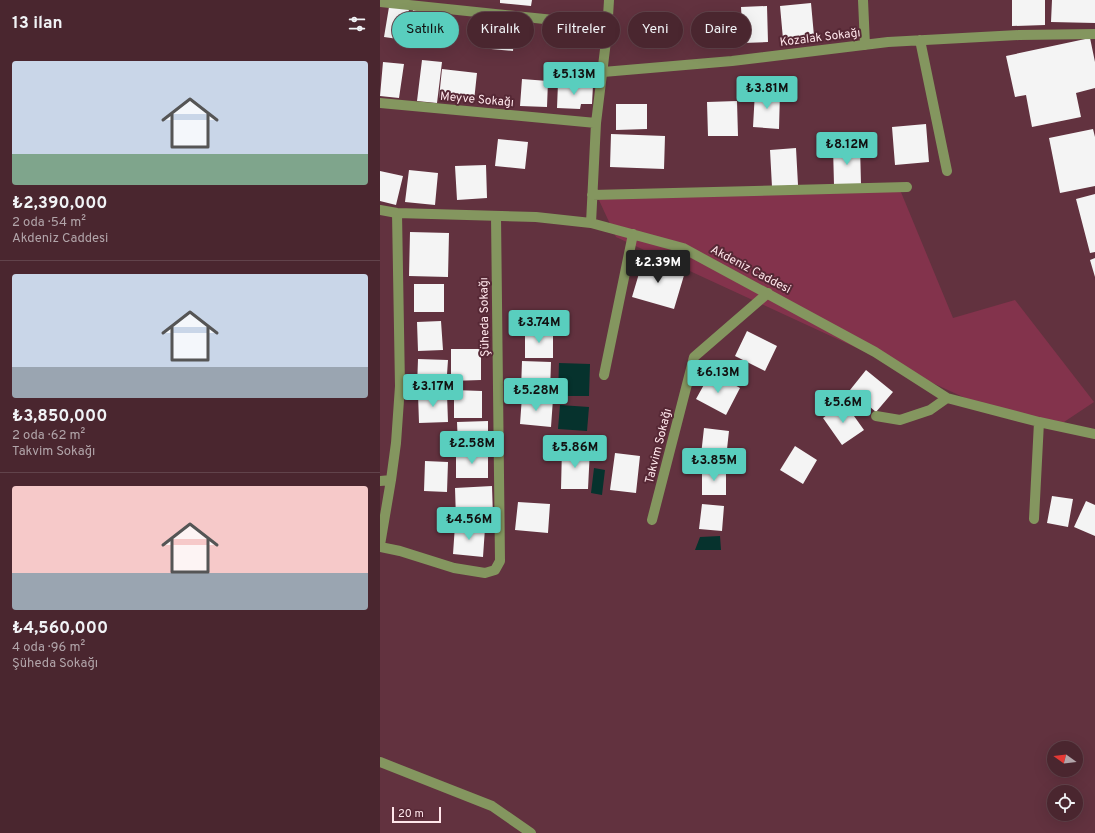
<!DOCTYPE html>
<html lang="tr">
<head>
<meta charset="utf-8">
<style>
  :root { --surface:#4a262f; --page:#54323b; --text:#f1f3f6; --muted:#b2a5aa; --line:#61434b; --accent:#59cebe }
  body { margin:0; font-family:Overpass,sans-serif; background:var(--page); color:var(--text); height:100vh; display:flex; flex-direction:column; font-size:15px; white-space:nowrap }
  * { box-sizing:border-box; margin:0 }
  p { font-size:13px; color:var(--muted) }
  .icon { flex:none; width:22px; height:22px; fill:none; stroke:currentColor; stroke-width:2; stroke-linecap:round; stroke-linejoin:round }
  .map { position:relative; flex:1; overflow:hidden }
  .details { display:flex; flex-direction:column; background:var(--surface); width:380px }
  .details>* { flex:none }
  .top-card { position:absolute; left:12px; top:12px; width:380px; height:36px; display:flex; gap:8px }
  .needle { width:26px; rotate:285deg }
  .controls { position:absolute; left:667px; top:741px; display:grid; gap:8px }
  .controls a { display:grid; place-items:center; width:36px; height:36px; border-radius:50%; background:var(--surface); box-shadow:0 4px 16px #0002,0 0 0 1px var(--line); font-size:20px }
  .scale { position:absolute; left:12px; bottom:10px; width:49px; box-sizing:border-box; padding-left:4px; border:2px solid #ffe6eb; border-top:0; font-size:11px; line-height:14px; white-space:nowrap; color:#ffe6eb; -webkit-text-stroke:3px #562835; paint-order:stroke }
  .price { position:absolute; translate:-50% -34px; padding:0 9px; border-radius:4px; background:var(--accent); color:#111; font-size:13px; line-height:26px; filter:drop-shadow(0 1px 2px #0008) }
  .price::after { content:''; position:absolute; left:50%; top:24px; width:12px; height:9px; margin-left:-6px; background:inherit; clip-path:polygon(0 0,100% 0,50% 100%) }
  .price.active { background:#222; color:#fff }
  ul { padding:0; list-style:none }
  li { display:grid; align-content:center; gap:8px; height:212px; padding:0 12px }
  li+li { border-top:1px solid var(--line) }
  li span { display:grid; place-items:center; height:124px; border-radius:4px; color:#555 }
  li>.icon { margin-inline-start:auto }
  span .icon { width:72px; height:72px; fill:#fffc; stroke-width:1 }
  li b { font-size:17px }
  h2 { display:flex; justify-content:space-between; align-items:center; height:48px; padding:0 12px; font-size:17px }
  .pill { padding:0 14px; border-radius:18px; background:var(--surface); box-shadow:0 4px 16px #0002,0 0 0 1px var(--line); font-size:14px; line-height:36px }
  .pill.active { background:var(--accent); color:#111 }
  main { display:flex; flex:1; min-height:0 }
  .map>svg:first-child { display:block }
</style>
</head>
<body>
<main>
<section class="details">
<h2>13 ilan<svg class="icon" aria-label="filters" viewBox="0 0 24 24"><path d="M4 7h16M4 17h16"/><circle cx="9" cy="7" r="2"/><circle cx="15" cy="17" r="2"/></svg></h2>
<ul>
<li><span style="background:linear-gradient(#c9d6e8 75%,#7fa58c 0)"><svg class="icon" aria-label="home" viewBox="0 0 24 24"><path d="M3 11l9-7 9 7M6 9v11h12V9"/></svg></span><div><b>₺2,390,000</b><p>2 oda · 54 m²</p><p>Akdeniz Caddesi</p></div></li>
<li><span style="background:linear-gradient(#c9d6e8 75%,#9aa5b1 0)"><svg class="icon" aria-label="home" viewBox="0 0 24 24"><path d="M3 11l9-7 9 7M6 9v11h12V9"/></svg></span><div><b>₺3,850,000</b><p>2 oda · 62 m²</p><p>Takvim Sokağı</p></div></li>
<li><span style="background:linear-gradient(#f6c9c9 70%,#9aa5b1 0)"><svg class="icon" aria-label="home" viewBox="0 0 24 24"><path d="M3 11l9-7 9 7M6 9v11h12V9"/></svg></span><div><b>₺4,560,000</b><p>4 oda · 96 m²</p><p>Şüheda Sokağı</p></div></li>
</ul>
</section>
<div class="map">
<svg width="715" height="833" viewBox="0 0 715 833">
  <rect width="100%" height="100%" fill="#62323f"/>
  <path fill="#83334c" d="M518 185 573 318 635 300 714 402 675 428 609 409 236 237 218 198Z"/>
  <path fill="#06322d" d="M179 363 210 364 209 396H178Z
    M180 405 209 407 207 431 178 429Z
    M214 468 225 470 222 495 211 493Z
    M340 536 341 550H315L320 537Z"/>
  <path fill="#f4f4f4" d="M120 0H152L151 6 120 3Z
    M632 0H665V25L632 26Z
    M672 0H715V23L671 22Z
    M431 3 434 36 403 39 400 6Z
    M387 6 388 42 363 43 361 7Z
    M9 7 29 9 25 40 4 37Z
    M33 10 51 13 46 43 28 40Z
    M113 23 135 24 133 51 111 49Z
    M710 38 715 62V88L696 93 701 117 652 127 646 95 635 97 626 56Z
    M42 60 62 62 57 103 37 101Z
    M3 62 24 64 19 98 0 96Z
    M62 69 97 73 94 101 59 98Z
    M142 79 168 81 167 107 140 106Z
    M178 83 213 85 212 104H201L200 109 177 108Z
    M375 91 400 92 399 129 373 127Z
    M357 101 358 136H328L327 102Z
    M236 104H267V129L236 130Z
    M546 124 549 162 515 165 512 127Z
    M713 129 715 137V186L680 193 669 138Z
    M231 134 285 136 284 169 230 167Z
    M118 139 148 142 145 169 115 166Z
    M480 146 481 184 454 185 453 147Z
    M416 148 418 185 392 187 390 150Z
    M106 165 107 198 77 200 75 166Z
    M29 170 58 173 55 205 25 202Z
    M0 171 23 176 16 205 0 201Z
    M715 194V252L710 253 696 199Z
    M30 232 69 233 68 277 29 276Z
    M715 258V277L710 260Z
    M263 260 305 272 294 309 252 297Z
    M34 284H64V312H34Z
    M61 321 63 350 38 351 37 322Z
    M145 330H173V358H145Z
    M367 331 397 346 385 371 355 356Z
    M71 349H101V380L71 381Z
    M38 359 68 360 66 389 37 388Z
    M142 361 171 362 170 392 141 390Z
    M486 370 513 392 496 412 470 390Z
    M331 372 360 388 346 415 316 399Z
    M74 390 102 391V418H74Z
    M38 394H67L68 422 39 423Z
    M142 396 173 399 171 427 140 424Z
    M464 402 484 430 462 445 443 418Z
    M108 421V446L78 447 77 422Z
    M324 428 349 431 346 458 321 455Z
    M415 446 437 460 423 484 400 470Z
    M182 448 210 449 208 489H181Z
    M76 452H108V478H76Z
    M235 453 260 456 256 493 230 490Z
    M45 461 68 462 67 492 44 491Z
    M322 469H346V495H322Z
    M112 486 113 517 76 519 75 488Z
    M672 496 693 499 688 527 667 523Z
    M706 501 715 505V536L694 527Z
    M138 502 170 504 168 533 135 530Z
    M322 504 344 506 342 531 319 529Z
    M75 525 105 528 103 557 73 554Z"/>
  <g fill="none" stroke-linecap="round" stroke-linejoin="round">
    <path stroke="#84965f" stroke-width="10" d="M483 0 485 45
      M0 2 174 20 227 33
      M540 40 567 171
      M223 72 352 61 508 42 639 35 715 34
      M0 103 216 123
      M212 195 527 187
      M0 210 17 213 156 217 211 223 303 248 495 352 567 398 659 422 715 434
      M211 223 216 123 227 33 229 0
      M224 375 253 234
      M496 416 520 420 550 410 567 398
      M0 481 11 480 16 443 20 386 17 213
      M654 519 659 422
      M272 520 314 357 388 293
      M0 545 11 480
      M0 547 20 551 74 568 105 573 115 570 120 561 116 216
      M0 762 112 806 151 833"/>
  </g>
  <g text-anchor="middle" stroke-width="4" stroke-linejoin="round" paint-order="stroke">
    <g font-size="12" fill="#ffe6eb" stroke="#562835">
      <text transform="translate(440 37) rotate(-7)" y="4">Kozalak Sokağı</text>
      <text transform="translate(97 99) rotate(5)" y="4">Meyve Sokağı</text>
      <text transform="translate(371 269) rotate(28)" y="4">Akdeniz Caddesi</text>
      <text transform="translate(104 317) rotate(-91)" y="4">Şüheda Sokağı</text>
      <text transform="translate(278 446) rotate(-76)" y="4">Takvim Sokağı</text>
    </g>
  </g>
</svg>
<div class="controls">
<a><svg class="needle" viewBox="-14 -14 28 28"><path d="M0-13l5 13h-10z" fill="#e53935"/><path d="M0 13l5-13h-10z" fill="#b2a5aa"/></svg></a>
<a><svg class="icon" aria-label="locate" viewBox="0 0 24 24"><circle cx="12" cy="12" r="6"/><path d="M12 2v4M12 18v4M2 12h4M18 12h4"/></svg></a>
</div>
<div class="scale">20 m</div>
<b class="price" style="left:194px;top:96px">₺5.13M</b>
<b class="price" style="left:387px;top:110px">₺3.81M</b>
<b class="price" style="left:467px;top:166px">₺8.12M</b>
<b class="price active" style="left:278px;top:284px">₺2.39M</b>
<b class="price" style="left:159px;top:344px">₺3.74M</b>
<b class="price" style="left:338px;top:394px">₺6.13M</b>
<b class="price" style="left:53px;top:408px">₺3.17M</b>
<b class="price" style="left:156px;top:412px">₺5.28M</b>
<b class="price" style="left:463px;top:424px">₺5.6M</b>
<b class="price" style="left:92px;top:465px">₺2.58M</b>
<b class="price" style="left:195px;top:469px">₺5.86M</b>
<b class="price" style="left:334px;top:482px">₺3.85M</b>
<b class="price" style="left:89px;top:541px">₺4.56M</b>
<div class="top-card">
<a class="pill active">Satılık</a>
<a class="pill">Kiralık</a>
<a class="pill">Filtreler</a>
<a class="pill">Yeni</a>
<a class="pill">Daire</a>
</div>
</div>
</main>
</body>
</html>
